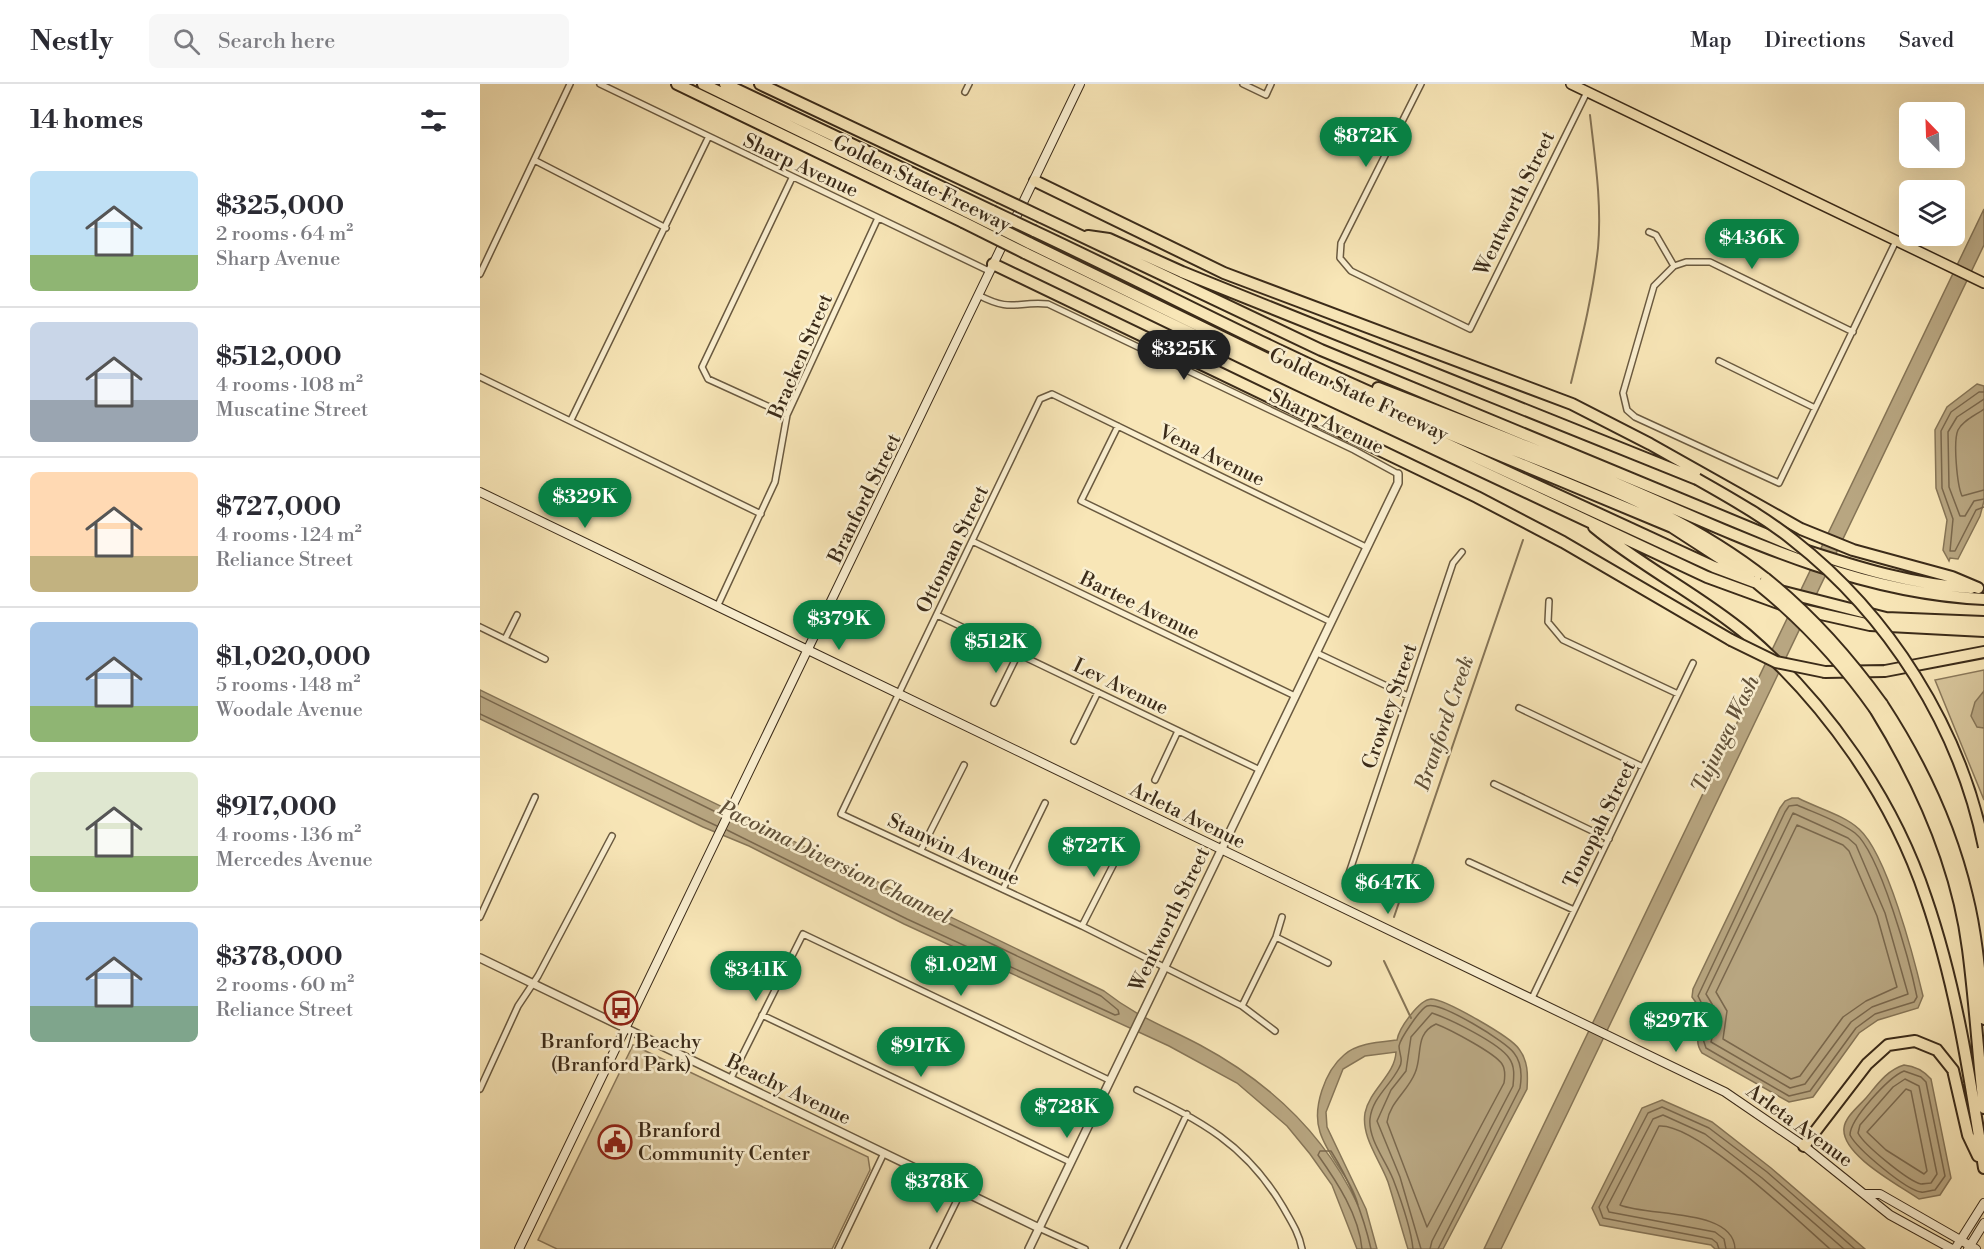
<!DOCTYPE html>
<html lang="en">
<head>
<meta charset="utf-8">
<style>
  :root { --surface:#fff; --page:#f7f7f7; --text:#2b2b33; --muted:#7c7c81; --line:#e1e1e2; --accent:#0b8043 }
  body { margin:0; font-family:"Libre Bodoni",serif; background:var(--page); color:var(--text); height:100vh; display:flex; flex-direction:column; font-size:22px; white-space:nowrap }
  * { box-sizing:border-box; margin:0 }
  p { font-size:20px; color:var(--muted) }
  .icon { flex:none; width:33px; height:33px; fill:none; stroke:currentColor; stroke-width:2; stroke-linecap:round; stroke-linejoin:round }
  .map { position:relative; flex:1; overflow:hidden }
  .drawer { display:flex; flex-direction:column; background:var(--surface); width:480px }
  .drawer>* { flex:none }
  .needle { width:39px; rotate:337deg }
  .controls { position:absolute; left:1419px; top:18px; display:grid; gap:12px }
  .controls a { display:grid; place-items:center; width:66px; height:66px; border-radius:9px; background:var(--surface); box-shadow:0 6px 24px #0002; font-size:30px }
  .price { position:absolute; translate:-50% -51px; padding:0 14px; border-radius:21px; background:var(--accent); color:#fff; font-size:20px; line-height:39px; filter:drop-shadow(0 2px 3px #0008) }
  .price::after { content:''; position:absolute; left:50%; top:36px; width:18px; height:14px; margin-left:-9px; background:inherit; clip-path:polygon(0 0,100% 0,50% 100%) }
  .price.active { background:#222; color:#fff }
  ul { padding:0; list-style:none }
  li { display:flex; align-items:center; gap:18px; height:150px; padding:0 30px }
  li+li { border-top:2px solid var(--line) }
  li span { display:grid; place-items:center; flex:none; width:168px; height:120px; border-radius:9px; color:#555 }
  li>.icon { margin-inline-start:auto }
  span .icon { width:72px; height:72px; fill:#fffc; stroke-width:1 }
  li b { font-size:26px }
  h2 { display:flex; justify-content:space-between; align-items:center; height:72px; padding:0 30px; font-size:26px }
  header { display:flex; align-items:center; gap:36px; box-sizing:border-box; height:84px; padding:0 30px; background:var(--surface); border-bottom:2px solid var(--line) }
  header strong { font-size:28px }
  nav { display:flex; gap:33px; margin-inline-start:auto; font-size:21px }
  .search { width:420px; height:54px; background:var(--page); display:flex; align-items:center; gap:15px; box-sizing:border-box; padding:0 21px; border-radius:9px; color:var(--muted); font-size:22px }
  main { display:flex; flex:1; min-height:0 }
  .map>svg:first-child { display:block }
</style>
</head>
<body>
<header>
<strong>Nestly</strong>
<div class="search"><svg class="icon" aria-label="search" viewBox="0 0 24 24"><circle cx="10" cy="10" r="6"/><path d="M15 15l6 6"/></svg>Search here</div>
<nav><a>Map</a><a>Directions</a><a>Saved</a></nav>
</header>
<main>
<section class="drawer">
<h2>14 homes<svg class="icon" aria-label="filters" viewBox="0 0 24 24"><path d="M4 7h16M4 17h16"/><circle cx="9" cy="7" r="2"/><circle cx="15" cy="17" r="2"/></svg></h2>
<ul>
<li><span style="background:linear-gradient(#bfe0f5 70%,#8fb573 0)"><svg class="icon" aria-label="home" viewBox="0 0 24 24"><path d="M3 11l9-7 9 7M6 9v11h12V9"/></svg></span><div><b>$325,000</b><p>2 rooms · 64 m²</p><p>Sharp Avenue</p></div></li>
<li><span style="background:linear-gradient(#c9d6e8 65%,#9aa5b1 0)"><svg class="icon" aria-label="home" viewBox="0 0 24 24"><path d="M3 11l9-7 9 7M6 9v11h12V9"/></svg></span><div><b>$512,000</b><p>4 rooms · 108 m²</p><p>Muscatine Street</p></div></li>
<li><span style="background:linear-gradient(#ffd9b3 70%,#c2b280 0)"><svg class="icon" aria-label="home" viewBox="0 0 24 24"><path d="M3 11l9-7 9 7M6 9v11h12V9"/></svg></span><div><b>$727,000</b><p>4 rooms · 124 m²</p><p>Reliance Street</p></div></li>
<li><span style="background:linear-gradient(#a9c7e8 70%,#8fb573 0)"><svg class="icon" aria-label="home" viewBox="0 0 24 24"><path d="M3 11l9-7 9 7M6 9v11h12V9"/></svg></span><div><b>$1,020,000</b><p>5 rooms · 148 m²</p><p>Woodale Avenue</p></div></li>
<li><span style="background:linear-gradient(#dfe7d0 70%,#8fb573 0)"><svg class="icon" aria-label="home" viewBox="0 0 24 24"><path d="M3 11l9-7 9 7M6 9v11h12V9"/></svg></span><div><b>$917,000</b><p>4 rooms · 136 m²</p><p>Mercedes Avenue</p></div></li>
<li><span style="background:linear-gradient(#a9c7e8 70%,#7fa58c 0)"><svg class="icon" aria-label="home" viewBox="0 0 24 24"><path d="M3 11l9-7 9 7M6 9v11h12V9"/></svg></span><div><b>$378,000</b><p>2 rooms · 60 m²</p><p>Reliance Street</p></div></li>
</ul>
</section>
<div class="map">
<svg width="1504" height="1165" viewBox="0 0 1504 1165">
  <rect width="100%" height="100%" fill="#f8e6b7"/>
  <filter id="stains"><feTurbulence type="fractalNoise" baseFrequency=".00333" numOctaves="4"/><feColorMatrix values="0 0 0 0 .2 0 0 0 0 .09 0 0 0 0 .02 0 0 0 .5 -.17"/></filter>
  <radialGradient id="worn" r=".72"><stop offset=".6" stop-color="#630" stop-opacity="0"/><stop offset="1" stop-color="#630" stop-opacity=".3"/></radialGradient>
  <path fill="#d8c69c" stroke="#8a785a" stroke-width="1.5" d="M1504 586V716L1455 596Z
    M153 961 388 1073 390 1086 352 1165H77L58 1156Z"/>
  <path fill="#b8a681" stroke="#867557" stroke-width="1.5" d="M1504 125V161L1087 1030 1021 1165H1004Z
    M1497 300 1504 302V417L1500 432 1478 475 1470 474 1469 477 1463 466 1467 436 1456 404 1455 346 1467 323Z
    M0 606 624 907C657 933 684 942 720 961 789 998 844 1049 878 1121 872 1095 848 1074 840 1048 832 1024 845 987 864 971 877 959 900 958 917 956 919 944 939 916 951 915 965 915 1031 953 1039 965 1048 977 1048 990 1047 1005L963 1165H928C921 1143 915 1120 908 1098 900 1076 881 1053 885 1029 890 1005 915 991 916 968L885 972 863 985 846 1028 847 1043 886 1125 897 1165H877L852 1101 830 1070 807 1042 757 999 689 962 424 840 269 762 223 743 0 635Z
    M1504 607V644L1497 643 1491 632 1495 618Z
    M1312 714H1318C1337 724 1364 731 1379 745 1407 770 1434 874 1443 912L1438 924 1398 936 1379 949 1333 1013 1309 1018 1222 969C1211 953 1225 947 1225 931L1212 913 1213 905 1300 724 1305 717Z
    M1424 981C1435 982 1443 986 1451 995L1471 1094 1460 1111 1439 1115C1419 1101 1361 1071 1364 1044 1365 1033 1379 1022 1386 1014 1397 1001 1407 986 1424 981Z
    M1182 1016 1232 1038 1291 1084 1385 1165H1235L1231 1161 1120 1141 1112 1124 1162 1024Z"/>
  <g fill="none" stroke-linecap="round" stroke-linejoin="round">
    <path stroke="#7a684d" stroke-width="1.5" d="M1504 308H1499L1471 328 1461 347 1462 404 1473 435 1470 467H1475L1496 426 1504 423
      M1504 315 1477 333 1468 348 1469 403 1480 432H1485L1494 417 1504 415
      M1504 325C1496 331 1483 336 1478 346 1473 357 1477 401 1482 412L1504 406
      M0 612 242 731
      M0 630 237 742
      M1317 721C1335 729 1359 737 1375 749 1400 769 1430 879 1437 913L1434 918 1395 930 1376 944 1330 1007 1309 1012 1226 964 1223 955C1237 925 1228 936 1218 912L1305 728 1309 722Z
      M1313 729 1368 754 1376 761 1405 829 1428 910 1392 923 1371 938 1325 1000 1310 1004 1231 958 1238 930 1226 910Z
      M1317 741 1363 761 1369 767 1397 832 1417 903 1386 917 1363 933 1320 992 1311 995 1243 955 1247 927 1236 908Z
      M247 746 427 835 635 931 639 930 638 926 621 912 252 736
      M956 940C969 945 1015 969 1022 980 1026 986 1025 993 1024 999L947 1143 907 1038C910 1018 928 1007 935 989 943 971 934 950 956 940Z
      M1424 987 1441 993 1446 998 1465 1092 1455 1106C1451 1106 1445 1109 1441 1108 1426 1106 1377 1065 1370 1051 1370 1035 1409 993 1424 987Z
      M1425 995 1439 1002 1457 1090 1451 1099C1449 1099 1443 1100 1441 1100 1428 1097 1384 1061 1378 1049L1380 1041 1413 1003Z
      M1426 1005 1431 1007 1447 1087 1444 1090 1406 1066 1387 1048Z
      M882 1165C879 1131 857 1098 838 1071L840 1067H851C870 1097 883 1130 891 1165
      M933 1165C931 1143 921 1116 913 1095 906 1077 888 1055 890 1035 892 1014 910 1002 919 984 924 976 919 970 919 962 920 955 940 925 947 922 960 917 1027 958 1034 969 1042 979 1042 992 1040 1004L958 1165
      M941 1165 920 1093 897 1037 911 1006 926 987 931 953 952 929C970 935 1019 959 1029 974 1035 982 1034 992 1033 1002L952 1157 950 1165
      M1239 1165 1237 1159 1232 1155 1123 1134 1119 1123 1168 1029 1182 1023 1229 1044 1287 1088 1375 1165
      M1246 1165 1244 1155 1235 1148 1129 1128 1127 1123 1173 1035 1183 1031 1225 1050 1282 1094 1364 1165
      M1255 1165C1254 1124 1169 1133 1140 1121L1179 1042C1217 1039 1319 1138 1350 1165"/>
    <path stroke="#867557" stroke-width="2" d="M1091 299C1102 254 1113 210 1118 164 1122 120 1115 75 1110 31
      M914 833 1043 456
      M904 877 931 934"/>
    <g stroke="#6a5a40" stroke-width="8">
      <path id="minor" d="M120 0 509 187
        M763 0 786 11 791 0
        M941 0 861 159 860 174 871 187 990 245 1107 8
        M485 8 489 0
        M54 76 186 144
        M1169 148 1176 151 1194 182 1206 178H1230L1373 248
        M1194 182 1174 202 1143 309 1147 326 1155 333 1299 399 1416 157
        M0 190 90 0
        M498 211C533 229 535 217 568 220L874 366 918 390
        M1239 277 1335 324
        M0 293 281 430
        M307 331 228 295 222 283 312 94
        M91 336 228 54
        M638 342 601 417 851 538
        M492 457 815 612
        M1069 517 1068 538 1083 556 1198 610
        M237 523 295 398 307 331 398 134
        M457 531 780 686
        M0 543 65 575
        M25 555 37 531
        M837 569 928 612
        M514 619 538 570
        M1039 624 1163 683
        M594 657 618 608
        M675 696 698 647
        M1014 700 1129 755
        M441 766 484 681
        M989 778 1094 826
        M869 789 973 479 982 468
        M523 805 565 719
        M0 833 55 713
        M602 842 646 756
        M796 853 848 879
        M1052 914 1213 579
        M762 922 796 853 802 833
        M282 931 590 1078
        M795 947 762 922 602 842 361 730 560 315 572 310 886 463
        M250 996 323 850 629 996
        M0 1005 38 922 58 892 132 752
        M657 1006C721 1037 766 1060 803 1123 811 1137 819 1149 822 1165
        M559 1144 605 1165
        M358 1165 404 1069
        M453 1165 482 1106
        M643 1165 707 1030"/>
    </g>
    <g stroke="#6a5a40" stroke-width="10">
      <path id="tertiary" d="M0 874 559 1144
        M549 1165 918 399V390"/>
    </g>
    <g stroke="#3b2b19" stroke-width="10">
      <path id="secondary" d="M0 408 1245 1008 1324 1062 1410 1131 1472 1165
        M1386 1110H1400L1496 1165
        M39 1165 600 0
        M1475 1165 1504 1119
        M1488 1165 1504 1139"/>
    </g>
    <g stroke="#3b2b19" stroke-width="12">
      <path id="primary" d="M1091 0 1504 199"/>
    </g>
    <g stroke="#3b2b19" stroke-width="14">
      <path id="motorway" d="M197 0 483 138
        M223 0 487 128
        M245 0 512 127
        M280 0 519 113
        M555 97 744 189 1092 320 1170 360 1321 445 1373 466 1472 493 1498 504
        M561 133 841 266 1321 465C1376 483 1433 501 1491 504
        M554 147C676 204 795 268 919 321 1042 373 1180 411 1286 495
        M608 152 629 155 702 188 1217 395
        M549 159 865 313 1234 483 1285 502
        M545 169 816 300 1227 493 1301 520
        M513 180 997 413 1083 458 1251 556
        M898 304C973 333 1048 362 1122 393 1245 446 1368 509 1504 515
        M890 317 1192 443 1269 493
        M1114 443C1162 483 1218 510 1266 550 1346 619 1413 714 1446 814 1476 901 1490 993 1504 1084
        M1300 507 1406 534 1504 538
        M1319 525 1390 541 1504 547
        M1345 588 1405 587 1504 568
        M1402 620C1440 678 1471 744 1487 812 1497 852 1500 894 1504 935
        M1395 625C1440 698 1477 779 1488 865 1495 918 1498 971 1504 1024
        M1324 1062 1387 980 1408 961 1435 957 1457 966 1473 986 1488 1051 1498 1072"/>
    </g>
    <use href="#minor" stroke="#faefd0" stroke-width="5"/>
    <use href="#tertiary" stroke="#faefd0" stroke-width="7"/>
    <use href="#secondary" stroke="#faefd0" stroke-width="8"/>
    <use href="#primary" stroke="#f8e6b7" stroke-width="9"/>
    <use href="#motorway" stroke="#f8e6b7" stroke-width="10"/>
    <g stroke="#3b2b19" stroke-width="14" stroke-linecap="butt">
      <path id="motorway-bridge" d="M519 113 561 133
        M512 127 554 147
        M487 128 549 159
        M483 138 545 169
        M1217 395C1250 414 1283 432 1313 456 1409 531 1480 643 1504 763
        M1286 495C1331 531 1368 573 1402 620
        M1277 499C1323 536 1361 577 1395 625
        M1251 556 1296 578 1345 588"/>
    </g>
    <use href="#motorway-bridge" stroke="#f8e6b7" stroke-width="10"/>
  </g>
  <defs>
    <g id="bus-ring" transform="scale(1.725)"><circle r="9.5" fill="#faefd0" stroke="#8f2418" stroke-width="1.5"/><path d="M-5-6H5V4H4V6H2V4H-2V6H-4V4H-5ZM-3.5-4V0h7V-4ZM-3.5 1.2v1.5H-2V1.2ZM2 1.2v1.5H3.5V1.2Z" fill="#8f2418"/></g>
    <g id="civic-ring" transform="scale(1.725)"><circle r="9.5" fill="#faefd0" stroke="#8f2418" stroke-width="1.5"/><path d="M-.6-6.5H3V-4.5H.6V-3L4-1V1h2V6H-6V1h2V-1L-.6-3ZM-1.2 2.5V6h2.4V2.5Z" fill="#8f2418"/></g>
  </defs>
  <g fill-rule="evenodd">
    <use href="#bus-ring" x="141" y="924"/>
    <use href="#civic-ring" x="135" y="1058"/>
  </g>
  <g text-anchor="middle" stroke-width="5" stroke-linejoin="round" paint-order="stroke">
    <g font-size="20" fill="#3b2b19" stroke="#faefd0">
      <text transform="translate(321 81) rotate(25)" y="7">Sharp Avenue</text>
      <text transform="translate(442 99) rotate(26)" y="7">Golden State Freeway</text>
      <text transform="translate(1034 119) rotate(-64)" y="7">Wentworth Street</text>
      <text transform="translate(320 272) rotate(-67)" y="7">Bracken Street</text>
      <text transform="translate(879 310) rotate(25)" y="7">Golden State Freeway</text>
      <text transform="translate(847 337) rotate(26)" y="7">Sharp Avenue</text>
      <text transform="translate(732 371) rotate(26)" y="7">Vena Avenue</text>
      <text transform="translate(384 414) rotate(-64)" y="7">Branford Street</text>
      <text transform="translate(472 465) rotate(-64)" y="7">Ottoman Street</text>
      <text transform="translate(660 521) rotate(26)" y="7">Bartee Avenue</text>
      <text transform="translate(641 602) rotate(26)" y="7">Lev Avenue</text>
      <text transform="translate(909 622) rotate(-71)" y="7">Crowley Street</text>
      <text transform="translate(708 731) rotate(26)" y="7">Arleta Avenue</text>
      <text transform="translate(1119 740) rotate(-64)" y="7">Tonopah Street</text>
      <text transform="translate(474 765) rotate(25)" y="7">Stanwin Avenue</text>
      <text transform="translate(689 835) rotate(-64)" y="7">Wentworth Street</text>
      <text transform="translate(309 1005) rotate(26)" y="7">Beachy Avenue</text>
      <text transform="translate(1320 1041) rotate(36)" y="7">Arleta Avenue</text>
    </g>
    <g font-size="20" fill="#3b2b19" stroke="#faefd0">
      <text x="141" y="964">Branford / Beachy<tspan x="141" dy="23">(Branford Park)</tspan></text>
      <text x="158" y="1053" text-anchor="start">Branford<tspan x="158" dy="23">Community Center</tspan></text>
    </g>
    <g font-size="21" font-style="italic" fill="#605038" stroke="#faefd0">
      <text transform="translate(964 639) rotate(-71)" y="7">Branford Creek</text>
      <text transform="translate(1245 650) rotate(-64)" y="7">Tujunga Wash</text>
      <text transform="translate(355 778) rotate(26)" y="7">Pacoima Diversion Channel</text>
    </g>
  </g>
  <rect width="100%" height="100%" filter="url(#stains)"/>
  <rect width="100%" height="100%" fill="url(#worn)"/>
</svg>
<div class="controls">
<a><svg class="needle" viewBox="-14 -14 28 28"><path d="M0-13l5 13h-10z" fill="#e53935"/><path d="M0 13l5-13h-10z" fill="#7c7c81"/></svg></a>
<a><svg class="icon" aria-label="layers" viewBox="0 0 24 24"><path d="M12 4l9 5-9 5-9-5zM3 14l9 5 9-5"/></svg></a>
</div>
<b class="price" style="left:886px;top:84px">$872K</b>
<b class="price" style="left:1272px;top:186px">$436K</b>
<b class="price active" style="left:704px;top:297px">$325K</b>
<b class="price" style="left:105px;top:445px">$329K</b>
<b class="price" style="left:359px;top:567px">$379K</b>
<b class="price" style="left:516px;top:590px">$512K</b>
<b class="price" style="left:614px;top:794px">$727K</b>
<b class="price" style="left:908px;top:831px">$647K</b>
<b class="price" style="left:481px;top:913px">$1.02M</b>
<b class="price" style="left:276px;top:918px">$341K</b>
<b class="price" style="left:1196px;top:969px">$297K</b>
<b class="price" style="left:441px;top:994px">$917K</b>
<b class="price" style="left:587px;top:1055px">$728K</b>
<b class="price" style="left:457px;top:1130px">$378K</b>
</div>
</main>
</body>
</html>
